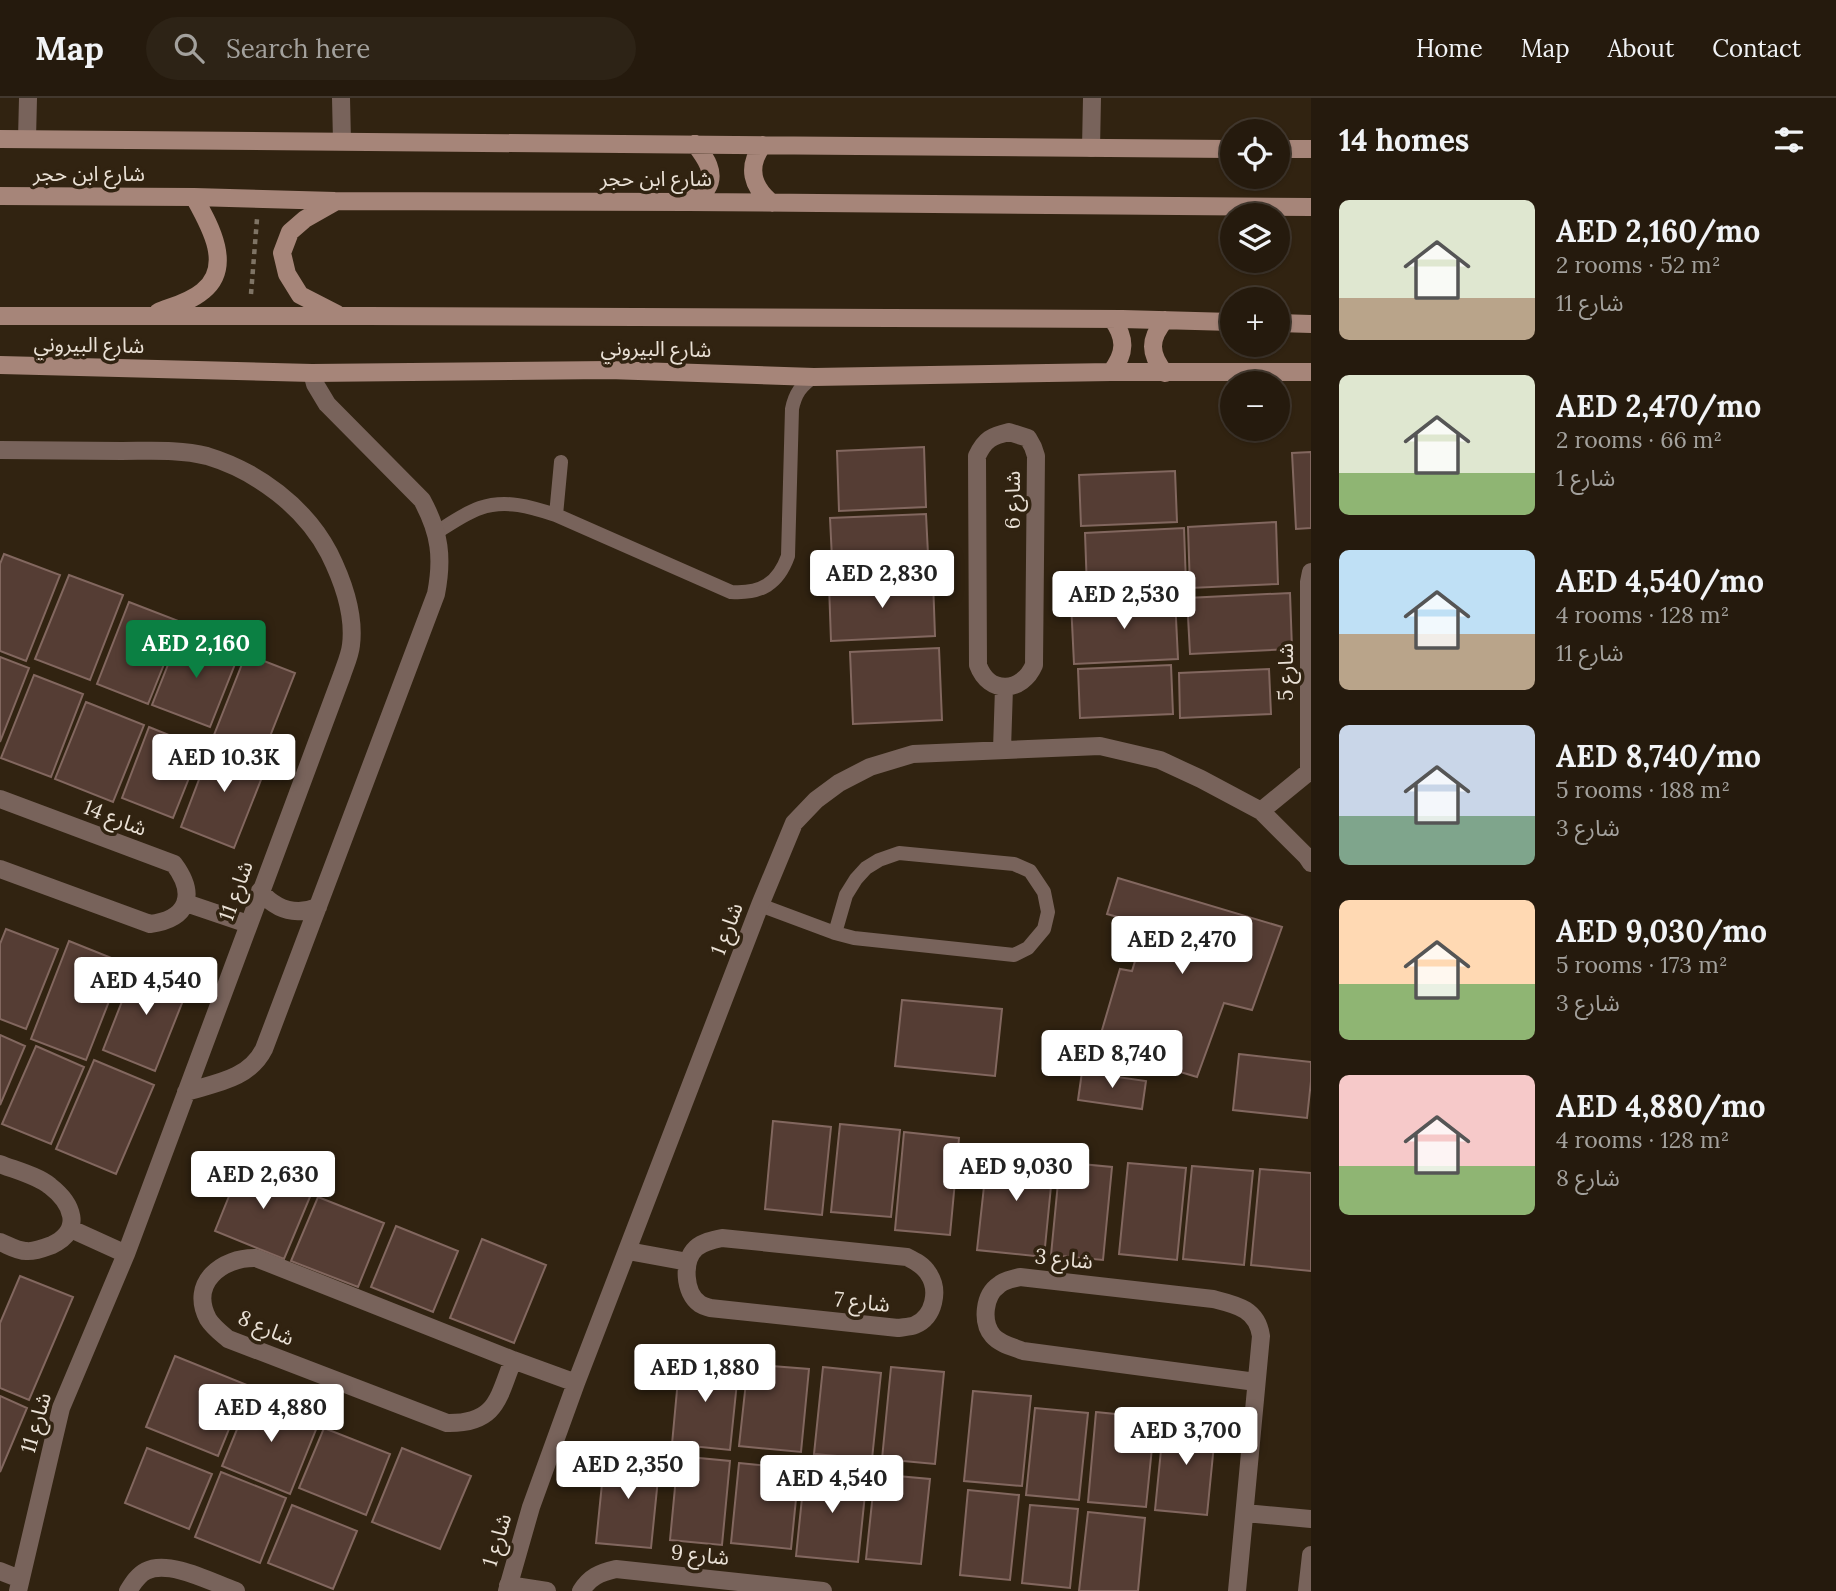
<!DOCTYPE html>
<html lang="en">
<head>
<meta charset="utf-8">
<style>
  :root { --surface:#251a0d; --page:#2d2316; --text:#f1f3f6; --muted:#a3a19d; --line:#42382e; --accent:#0b8043 }
  body { margin:0; font-family:Lora,"Noto Sans Arabic",serif; background:var(--page); color:var(--text); height:100vh; display:flex; flex-direction:column; font-size:26px; white-space:nowrap }
  * { box-sizing:border-box; margin:0 }
  p { font-size:23px; color:var(--muted) }
  .icon { flex:none; width:38px; height:38px; fill:none; stroke:currentColor; stroke-width:2; stroke-linecap:round; stroke-linejoin:round }
  .map { position:relative; flex:1; overflow:hidden }
  .details { display:flex; flex-direction:column; background:var(--surface); width:525px }
  .details>* { flex:none }
  .tools { position:absolute; left:1220px; top:21px; display:grid; gap:14px }
  .tools a { display:grid; place-items:center; width:70px; height:70px; border-radius:50%; background:var(--surface); box-shadow:0 2px 5px #0004,0 0 0 2px var(--line); font-size:35px }
  .price { position:absolute; translate:-50% -60px; padding:0 16px; border-radius:7px; background:#fff; color:#222; font-size:23px; line-height:46px; filter:drop-shadow(0 2px 4px #0008) }
  .price::after { content:''; position:absolute; left:50%; top:42px; width:21px; height:16px; margin-left:-10px; background:inherit; clip-path:polygon(0 0,100% 0,50% 100%) }
  .price.selected { background:var(--accent); color:#fff }
  ul { padding:0; list-style:none }
  li { display:flex; align-items:center; gap:21px; height:175px; padding:0 28px }
  li span { display:grid; place-items:center; flex:none; width:196px; height:140px; border-radius:10px; color:#555 }
  li>.icon { margin-inline-start:auto }
  span .icon { width:84px; height:84px; fill:#fffc; stroke-width:1 }
  li b { font-size:30px }
  h2 { display:flex; justify-content:space-between; align-items:center; height:84px; padding:0 28px; font-size:30px }
  header { display:flex; align-items:center; gap:42px; box-sizing:border-box; height:98px; padding:0 35px; background:var(--surface); border-bottom:2px solid var(--line) }
  header strong { font-size:33px }
  nav { display:flex; gap:38px; margin-inline-start:auto; font-size:24px }
  .search { width:490px; height:63px; background:var(--page); display:flex; align-items:center; gap:18px; box-sizing:border-box; padding:0 24px; border-radius:38px; color:var(--muted); font-size:26px }
  main { display:flex; flex:1; min-height:0 }
  .map>svg:first-child { display:block }
</style>
</head>
<body>
<header>
<strong>Map</strong>
<div class="search"><svg class="icon" aria-label="search" viewBox="0 0 24 24"><circle cx="10" cy="10" r="6"/><path d="M15 15l6 6"/></svg>Search here</div>
<nav><a>Home</a><a>Map</a><a>About</a><a>Contact</a></nav>
</header>
<main>
<div class="map">
<svg width="1311" height="1493" viewBox="0 0 1311 1493">
  <rect width="100%" height="100%" fill="#312311"/>
  <path fill="#553d34" stroke="#82675f" stroke-width="2" d="M924 349 926 409 839 413 837 353Z
    M1311 354V430L1296 431 1292 355Z
    M1175 373 1177 424 1081 428 1079 377Z
    M926 416 929 476 833 481 830 420Z
    M1276 424 1278 486 1190 490 1188 429Z
    M1184 430 1186 486 1087 491 1085 435Z
    M4 456 60 477 26 563 0 553V466Z
    M69 477 123 497 90 582 35 561Z
    M933 482 935 538 831 543 829 487Z
    M1290 495 1292 551 1190 556 1187 500Z
    M1175 500 1178 561 1074 566 1071 504Z
    M129 504 181 524 148 606 97 586Z
    M181 534 239 556 210 629 152 607Z
    M939 550 942 622 853 626 850 554Z
    M246 556 295 575 263 656 214 637Z
    M0 559 29 570 0 644Z
    M1171 567 1173 616 1080 620 1078 571Z
    M1269 571 1271 616 1180 620 1179 575Z
    M34 577 83 596 51 679 1 660Z
    M86 604 144 627 113 704 55 681Z
    M149 629 201 650 173 720 122 700Z
    M214 642 268 664 234 750 181 729Z
    M1118 780 1282 829 1252 912 1224 905 1197 979 1097 949 1120 871 1132 873 1146 827 1107 816Z
    M6 831 58 851 26 931 0 921V846Z
    M69 843 124 865 86 962 31 941Z
    M137 865 190 885 155 973 103 952Z
    M902 902 1002 911 995 978 895 968Z
    M0 937 25 948 0 1007Z
    M36 948 84 969 51 1046 2 1026Z
    M1239 956 1311 964V983L1307 1020 1233 1012Z
    M94 962 154 987 116 1076 56 1051Z
    M1082 974 1146 983 1142 1011 1078 1002Z
    M773 1023 831 1029 822 1117 765 1111Z
    M840 1026 900 1032 891 1119 831 1114Z
    M904 1034 959 1040 950 1137 895 1132Z
    M988 1052 1054 1058 1044 1159 977 1152Z
    M1060 1064 1112 1069 1103 1162 1051 1157Z
    M1128 1065 1186 1070 1177 1162 1119 1156Z
    M242 1066 312 1094 284 1161 215 1133Z
    M1192 1068 1253 1073 1244 1167 1183 1161Z
    M1260 1071 1311 1075V1173L1251 1167Z
    M318 1099 384 1125 358 1189 291 1163Z
    M396 1128 458 1153 433 1214 371 1189Z
    M482 1141 546 1167 514 1245 450 1220Z
    M20 1178 73 1199 29 1302 0 1290V1225Z
    M175 1258 247 1287 218 1358 146 1329Z
    M680 1260 739 1265 730 1352 672 1346Z
    M748 1266 809 1271 801 1354 739 1348Z
    M823 1269 881 1275 872 1361 814 1356Z
    M891 1269 944 1274 935 1366 882 1361Z
    M973 1293 1031 1298 1022 1388 964 1383Z
    M251 1297 319 1324 290 1396 222 1368Z
    M0 1298 27 1310 0 1374Z
    M1035 1310 1088 1315 1079 1402 1026 1397Z
    M1096 1314 1155 1320 1146 1409 1088 1404Z
    M1164 1322 1216 1326 1207 1417 1155 1412Z
    M324 1330 390 1356 366 1417 299 1390Z
    M147 1350 212 1376 189 1431 125 1405Z
    M402 1350 471 1378 440 1451 372 1424Z
    M605 1356 660 1361 651 1450 596 1445Z
    M678 1358 730 1363 722 1447 670 1442Z
    M739 1365 799 1371 791 1451 731 1445Z
    M805 1371 867 1377 858 1464 796 1458Z
    M221 1374 286 1400 260 1465 195 1439Z
    M875 1376 930 1381 921 1466 866 1461Z
    M968 1392 1019 1397 1010 1482 960 1477Z
    M292 1407 357 1433 333 1491 268 1465Z
    M1030 1407 1078 1411 1070 1490 1022 1485Z
    M1088 1414 1145 1420 1138 1493H1079Z"/>
  <g fill="none" stroke-linecap="round" stroke-linejoin="round">
    <path stroke="#7f7465" stroke-width="4.5" stroke-dasharray="5 5" stroke-linecap="butt" d="M251 196 257 121"/>
    <path stroke="#78635b" stroke-width="14" d="M556 417 561 364
      M437 434C450 426 465 415 480 410 506 401 531 409 556 417L731 494C761 496 778 486 788 458L792 311C795 296 801 287 814 279
      M760 807 835 835 854 840 1014 857 1028 850 1044 831 1048 814 1044 794 1030 773 1014 766 899 755 879 762 866 770 856 781 846 797 835 835"/>
    <path stroke="#78635b" stroke-width="18" d="M341 0 342 43
      M27 41 28 0
      M1091 50 1092 0
      M1009 334 1028 340 1033 349 1036 358 1034 567C1022 595 989 597 978 567L977 358C985 341 992 338 1009 334Z
      M0 352C41 352 82 353 122 353 150 353 180 351 207 358 257 373 305 409 329 455 343 483 355 515 351 547 350 557 345 568 342 577L126 1156 61 1310 18 1493
      M1002 651 1004 590
      M1309 674V484L1311 474
      M0 701 174 766C197 797 188 821 150 826L0 771
      M1261 713 1311 672
      M260 793C276 812 295 818 318 809
      M186 805 248 826
      M186 994C216 985 249 981 264 951L436 496C443 460 440 435 422 402L327 306 315 286 312 275
      M0 1066C15 1072 38 1078 50 1088 72 1105 84 1132 52 1147 44 1150 34 1154 26 1153 17 1153 8 1147 0 1144
      M71 1131 126 1156
      M722 1140 907 1159C915 1163 923 1167 928 1175 940 1192 934 1219 915 1227 910 1229 904 1229 898 1230L710 1210C707 1209 703 1208 700 1206 684 1195 682 1163 696 1150 703 1144 712 1142 722 1140Z
      M628 1153 688 1164
      M513 1262C498 1301 496 1326 447 1325L228 1241C221 1235 213 1229 208 1221 189 1185 222 1159 256 1160L513 1262 576 1285
      M1245 1415 1311 1421
      M0 1473 20 1481
      M508 1487 547 1493
      M128 1493C133 1485 138 1477 146 1473 169 1461 213 1485 236 1493
      M507 1493 531 1409 576 1285 760 807 794 725 816 702 839 685 870 669 913 656 1100 648 1160 662 1201 681 1261 713 1307 759 1311 765
      M581 1493C590 1479 599 1475 616 1471L823 1493
      M1237 1493 1261 1238C1257 1211 1237 1207 1213 1201L1020 1179C1013 1181 1004 1182 999 1187 984 1197 981 1224 993 1238 1000 1246 1013 1249 1023 1253L1256 1284
      M1307 1493 1311 1457"/>
    <path stroke="#a68579" stroke-width="18" d="M0 41 1232 51
      M763 47C746 69 752 89 772 105
      M1278 51H1311
      M0 98 194 99 335 103 688 104 1311 109
      M335 104 305 121 290 134 282 155 287 176 300 197 337 216
      M688 104C693 100 704 95 707 90 717 74 704 58 695 46
      M158 214C173 208 190 204 203 193 234 168 209 126 194 99
      M0 218H366L1122 221 1232 224
      M1165 222C1149 241 1149 256 1165 275
      M1278 225 1311 226
      M0 267 312 275 609 272 814 279 1111 274H1311
      M1111 274C1126 255 1126 240 1112 221"/>
  </g>
  <g text-anchor="middle" stroke-width="7" stroke-linejoin="round" paint-order="stroke">
    <g font-size="21" fill="#eae1d6" stroke="#312311">
      <text x="89" y="83">شارع ابن حجر</text>
      <text x="656" y="88">شارع ابن حجر</text>
      <text transform="translate(89 247) rotate(1)" y="7">شارع البيروني</text>
      <text transform="translate(656 251) rotate(1)" y="7">شارع البيروني</text>
      <text transform="translate(1013 402) rotate(-90)" y="7">شارع 6</text>
      <text transform="translate(1286 574) rotate(-90)" y="7">شارع 5</text>
      <text transform="translate(115 720) rotate(21)" y="7">شارع 14</text>
      <text transform="translate(236 793) rotate(-70)" y="7">شارع 11</text>
      <text transform="translate(727 831) rotate(-69)" y="7">شارع 1</text>
      <text transform="translate(1064 1161) rotate(6)" y="7">شارع 3</text>
      <text transform="translate(862 1204) rotate(6)" y="7">شارع 7</text>
      <text transform="translate(266 1230) rotate(23)" y="7">شارع 8</text>
      <text transform="translate(36 1325) rotate(-74)" y="7">شارع 11</text>
      <text transform="translate(497 1442) rotate(-73)" y="7">شارع 1</text>
      <text transform="translate(700 1457) rotate(6)" y="7">شارع 9</text>
    </g>
  </g>
</svg>
<div class="tools">
<a><svg class="icon" aria-label="locate" viewBox="0 0 24 24"><circle cx="12" cy="12" r="6"/><path d="M12 2v4M12 18v4M2 12h4M18 12h4"/></svg></a>
<a><svg class="icon" aria-label="layers" viewBox="0 0 24 24"><path d="M12 4l9 5-9 5-9-5zM3 14l9 5 9-5"/></svg></a>
<a>+</a>
<a>−</a>
</div>
<b class="price" style="left:882px;top:512px">AED 2,830</b>
<b class="price" style="left:1124px;top:533px">AED 2,530</b>
<b class="price selected" style="left:196px;top:582px">AED 2,160</b>
<b class="price" style="left:224px;top:696px">AED 10.3K</b>
<b class="price" style="left:1182px;top:878px">AED 2,470</b>
<b class="price" style="left:146px;top:919px">AED 4,540</b>
<b class="price" style="left:1112px;top:992px">AED 8,740</b>
<b class="price" style="left:1016px;top:1105px">AED 9,030</b>
<b class="price" style="left:263px;top:1113px">AED 2,630</b>
<b class="price" style="left:705px;top:1306px">AED 1,880</b>
<b class="price" style="left:271px;top:1346px">AED 4,880</b>
<b class="price" style="left:1186px;top:1369px">AED 3,700</b>
<b class="price" style="left:628px;top:1403px">AED 2,350</b>
<b class="price" style="left:832px;top:1417px">AED 4,540</b>
</div>
<section class="details">
<h2>14 homes<svg class="icon" aria-label="filters" viewBox="0 0 24 24"><path d="M4 7h16M4 17h16"/><circle cx="9" cy="7" r="2"/><circle cx="15" cy="17" r="2"/></svg></h2>
<ul>
<li><span style="background:linear-gradient(#dfe7d0 70%,#b9a48a 0)"><svg class="icon" aria-label="home" viewBox="0 0 24 24"><path d="M3 11l9-7 9 7M6 9v11h12V9"/></svg></span><div><b>AED 2,160/mo</b><p>2 rooms · 52 m²</p><p>شارع 11</p></div></li>
<li><span style="background:linear-gradient(#dfe7d0 70%,#8fb573 0)"><svg class="icon" aria-label="home" viewBox="0 0 24 24"><path d="M3 11l9-7 9 7M6 9v11h12V9"/></svg></span><div><b>AED 2,470/mo</b><p>2 rooms · 66 m²</p><p>شارع 1</p></div></li>
<li><span style="background:linear-gradient(#bfe0f5 60%,#b9a48a 0)"><svg class="icon" aria-label="home" viewBox="0 0 24 24"><path d="M3 11l9-7 9 7M6 9v11h12V9"/></svg></span><div><b>AED 4,540/mo</b><p>4 rooms · 128 m²</p><p>شارع 11</p></div></li>
<li><span style="background:linear-gradient(#c9d6e8 65%,#7fa58c 0)"><svg class="icon" aria-label="home" viewBox="0 0 24 24"><path d="M3 11l9-7 9 7M6 9v11h12V9"/></svg></span><div><b>AED 8,740/mo</b><p>5 rooms · 188 m²</p><p>شارع 3</p></div></li>
<li><span style="background:linear-gradient(#ffd9b3 60%,#8fb573 0)"><svg class="icon" aria-label="home" viewBox="0 0 24 24"><path d="M3 11l9-7 9 7M6 9v11h12V9"/></svg></span><div><b>AED 9,030/mo</b><p>5 rooms · 173 m²</p><p>شارع 3</p></div></li>
<li><span style="background:linear-gradient(#f6c9c9 65%,#8fb573 0)"><svg class="icon" aria-label="home" viewBox="0 0 24 24"><path d="M3 11l9-7 9 7M6 9v11h12V9"/></svg></span><div><b>AED 4,880/mo</b><p>4 rooms · 128 m²</p><p>شارع 8</p></div></li>
</ul>
</section>
</main>
</body>
</html>
